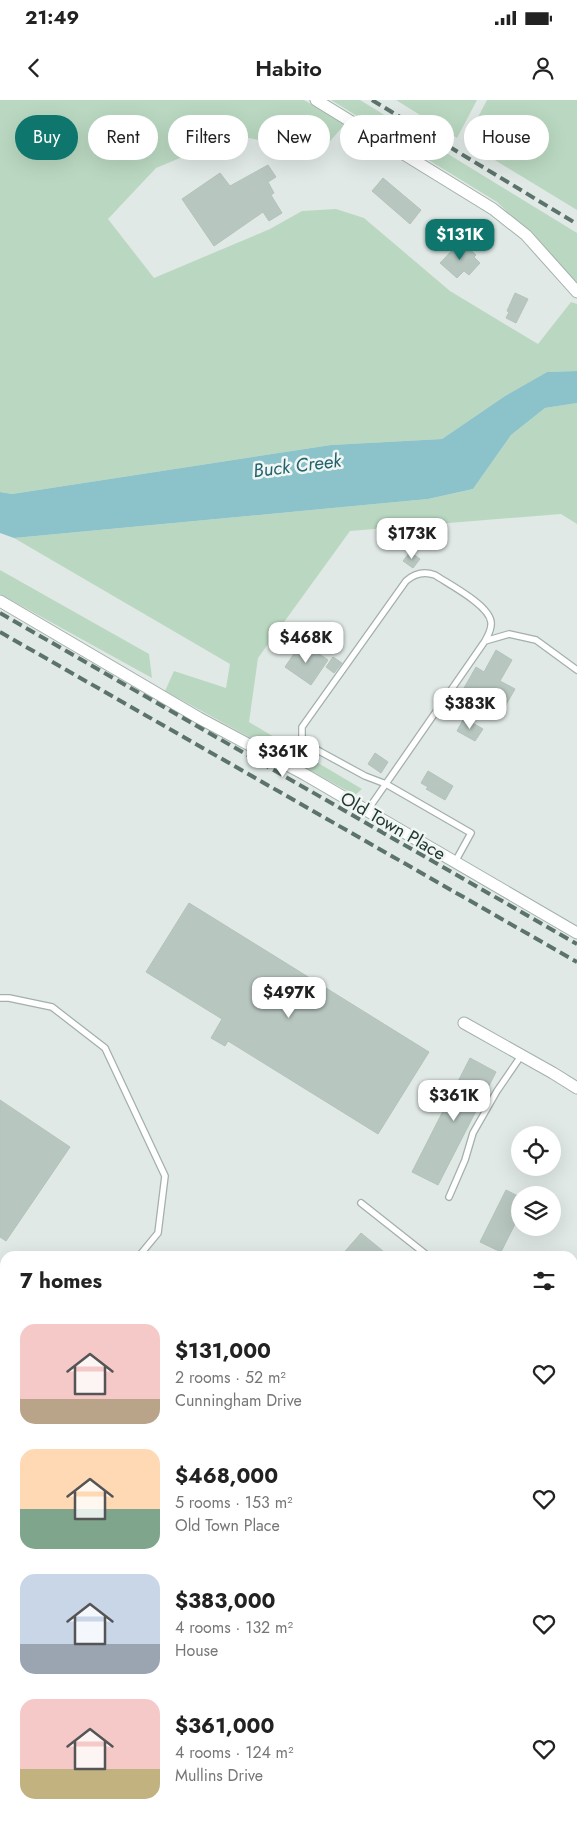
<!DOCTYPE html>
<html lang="en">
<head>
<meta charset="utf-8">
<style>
  :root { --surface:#fff; --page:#f6f6f6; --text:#222; --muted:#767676; --accent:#0f766e }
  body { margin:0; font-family:Jost,sans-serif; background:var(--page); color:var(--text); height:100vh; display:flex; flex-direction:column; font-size:19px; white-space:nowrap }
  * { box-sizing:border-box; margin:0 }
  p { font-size:16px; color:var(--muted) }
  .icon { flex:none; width:28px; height:28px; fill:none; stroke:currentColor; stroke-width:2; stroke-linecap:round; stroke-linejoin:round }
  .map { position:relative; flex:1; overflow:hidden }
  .side { position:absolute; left:0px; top:1151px; width:578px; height:571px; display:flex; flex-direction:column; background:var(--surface); border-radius:15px 15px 0 0; box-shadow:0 5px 20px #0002 }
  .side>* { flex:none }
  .top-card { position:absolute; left:15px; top:15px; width:548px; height:45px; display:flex; gap:10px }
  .controls { position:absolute; left:511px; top:1026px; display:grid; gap:10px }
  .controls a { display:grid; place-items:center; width:50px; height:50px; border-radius:50%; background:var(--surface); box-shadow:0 5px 20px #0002; font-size:25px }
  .price { position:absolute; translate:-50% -42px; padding:0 11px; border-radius:10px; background:#fff; color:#222; font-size:16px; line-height:32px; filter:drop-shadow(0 1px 2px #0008) }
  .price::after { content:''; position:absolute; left:50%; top:30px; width:15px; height:11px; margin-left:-8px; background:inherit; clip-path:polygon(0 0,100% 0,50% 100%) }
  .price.active { background:var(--accent); color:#fff }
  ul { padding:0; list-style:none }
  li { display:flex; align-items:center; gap:15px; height:125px; padding:0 20px }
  li span { display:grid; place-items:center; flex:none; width:140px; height:100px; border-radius:15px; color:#555 }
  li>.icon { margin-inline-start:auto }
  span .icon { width:60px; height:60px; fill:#fffc; stroke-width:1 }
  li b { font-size:21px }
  h2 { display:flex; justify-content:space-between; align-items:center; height:60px; padding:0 20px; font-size:21px }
  .pill { padding:0 18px; border-radius:22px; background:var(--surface); box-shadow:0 5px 20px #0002; font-size:18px; line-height:45px }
  .pill.active { background:var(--accent); color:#fff }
  .status { display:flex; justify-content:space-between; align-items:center; height:35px; padding:0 25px; background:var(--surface); direction:ltr }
  .status svg { height:14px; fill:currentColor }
  header { display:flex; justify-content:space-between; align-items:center; height:65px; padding:0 20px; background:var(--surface); font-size:22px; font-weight:600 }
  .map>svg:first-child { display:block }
</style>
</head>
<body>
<div class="status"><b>21:49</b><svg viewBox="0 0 49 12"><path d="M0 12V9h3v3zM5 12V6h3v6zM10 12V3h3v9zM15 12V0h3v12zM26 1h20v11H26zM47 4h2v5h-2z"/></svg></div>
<header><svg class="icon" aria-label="back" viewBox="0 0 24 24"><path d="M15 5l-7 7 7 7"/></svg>Habito<svg class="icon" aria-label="person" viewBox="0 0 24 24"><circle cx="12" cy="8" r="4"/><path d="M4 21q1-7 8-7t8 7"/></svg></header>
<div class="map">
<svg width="577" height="1722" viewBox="0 0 577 1722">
  <rect width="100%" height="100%" fill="#e0e9e5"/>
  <path fill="#bad8c1" d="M0 0H304L345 24 325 47 308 56 273 43 235 35 156 68 108 119 154 178 270 129 302 111 336 109 364 118 450 191 538 244 571 202 577 204V271L547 272 505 296 442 339 331 345 12 394 0 392Z
    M331 0H360L577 133V184L548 151 497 102Z
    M396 0H477L457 38Z
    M487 0H577V110L465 42Z
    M577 303V424L561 414 350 431 258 558 249 622 362 689 355 695 165 591 174 571 226 588 230 564 14 438 428 399 473 389 511 335 545 308Z
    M0 470 149 554 152 578 0 494Z"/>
  <path fill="#8cc2c9" d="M577 271V303L545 308 511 335 473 389 428 399 14 438 0 433V392L12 394 331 345 442 339 505 296 547 272Z"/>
  <path fill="#b8c6c0" stroke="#b3c2bb" d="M268 65 276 77 268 82 274 93 271 95 282 113 269 121 263 112 214 146 182 99 220 73 230 86Z
    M383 78 421 110 410 124 372 91Z
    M459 143 464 148 466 146 476 155 474 157 480 163 469 175 464 171 457 178 440 163Z
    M515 193 528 199 516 223 506 218 509 212 507 211Z
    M410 452 420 459 413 468 403 461Z
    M302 542 328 560 311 585 285 567Z
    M496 550 512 560 500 581 515 589 503 610 464 588 476 567 484 572Z
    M333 557 342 563 334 573 326 567Z
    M464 618 483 629 475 641 457 631Z
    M375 653 388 662 381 673 368 664Z
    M428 671 453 686 445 700 426 689 428 687 421 683Z
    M189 803 429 952 378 1034 228 941 225 946 211 938 222 919 146 872Z
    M470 958 496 972 438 1085 412 1072Z
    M0 1000 70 1047 6 1141 0 1137Z
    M506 1090 520 1097V1114L501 1152 480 1142Z
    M361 1133 389 1156H341Z"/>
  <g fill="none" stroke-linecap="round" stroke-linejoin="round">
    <g stroke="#a3b0ab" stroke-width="8">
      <path id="lane" d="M367 711 485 541 509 534 536 540 577 570
        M455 762 471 733 386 684 365 676 321 652 308 644 302 637V627L406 481C415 473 424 471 435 475 450 485 489 505 491 522 492 530 488 535 485 541
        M0 898H9L52 907 105 948 165 1076 158 1133 139 1156
        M449 1097 465 1060 473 1033 497 991 521 956
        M361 1103 428 1156
        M0 1204 5 1201
        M572 1278 577 1282
        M225 1722 227 1718"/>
    </g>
    <g stroke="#a3b0ab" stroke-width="13">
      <path id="street" d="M316 0 493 109 526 135 577 192
        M0 501 199 618 304 674 577 833
        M464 923 553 973 577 988
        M572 1331 577 1326
        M0 1430 5 1434
        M364 1722 366 1718"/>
    </g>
    <use href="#lane" stroke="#fff" stroke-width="5.5"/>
    <use href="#street" stroke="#fff" stroke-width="11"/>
    <path stroke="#5c736c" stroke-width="4" stroke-dasharray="10 5" stroke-linecap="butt" d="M372 0 577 124
      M0 513 577 844
      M0 532 577 862"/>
  </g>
  <g text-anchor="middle" stroke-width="5" stroke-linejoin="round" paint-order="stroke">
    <g font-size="18" fill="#223831" stroke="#f0f6f3">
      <text transform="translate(393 726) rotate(30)" y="6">Old Town Place</text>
    </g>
    <g font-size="19" font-style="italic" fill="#23636d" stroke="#f0f6f3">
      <text transform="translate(297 365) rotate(-7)" y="7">Buck Creek</text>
    </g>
  </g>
</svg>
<div class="controls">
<a><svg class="icon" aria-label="locate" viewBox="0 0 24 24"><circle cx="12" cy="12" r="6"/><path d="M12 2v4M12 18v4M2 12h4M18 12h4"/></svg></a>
<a><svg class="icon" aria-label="layers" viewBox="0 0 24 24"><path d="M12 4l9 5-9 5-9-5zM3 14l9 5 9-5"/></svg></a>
</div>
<b class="price active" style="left:460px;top:161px">$131K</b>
<b class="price" style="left:412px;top:460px">$173K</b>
<b class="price" style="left:306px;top:564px">$468K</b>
<b class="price" style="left:470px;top:630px">$383K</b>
<b class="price" style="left:283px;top:678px">$361K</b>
<b class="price" style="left:289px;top:919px">$497K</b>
<b class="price" style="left:454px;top:1022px">$361K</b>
<div class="top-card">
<a class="pill active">Buy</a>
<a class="pill">Rent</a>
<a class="pill">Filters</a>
<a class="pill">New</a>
<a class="pill">Apartment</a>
<a class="pill">House</a>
</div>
<section class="side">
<h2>7 homes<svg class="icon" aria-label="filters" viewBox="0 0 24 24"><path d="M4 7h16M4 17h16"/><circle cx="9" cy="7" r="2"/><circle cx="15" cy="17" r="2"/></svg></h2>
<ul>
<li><span style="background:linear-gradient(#f6c9c9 75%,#b9a48a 0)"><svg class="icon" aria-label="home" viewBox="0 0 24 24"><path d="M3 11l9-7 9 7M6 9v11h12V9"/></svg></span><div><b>$131,000</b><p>2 rooms · 52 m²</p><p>Cunningham Drive</p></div><svg class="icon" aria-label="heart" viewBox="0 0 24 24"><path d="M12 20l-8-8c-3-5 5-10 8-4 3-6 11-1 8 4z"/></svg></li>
<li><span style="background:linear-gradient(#ffd9b3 60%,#7fa58c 0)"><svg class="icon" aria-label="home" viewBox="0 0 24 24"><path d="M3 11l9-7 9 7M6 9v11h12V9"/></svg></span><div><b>$468,000</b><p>5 rooms · 153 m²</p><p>Old Town Place</p></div><svg class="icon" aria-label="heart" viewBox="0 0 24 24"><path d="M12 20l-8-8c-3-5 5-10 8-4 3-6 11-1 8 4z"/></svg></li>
<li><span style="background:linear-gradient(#c9d6e8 70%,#9aa5b1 0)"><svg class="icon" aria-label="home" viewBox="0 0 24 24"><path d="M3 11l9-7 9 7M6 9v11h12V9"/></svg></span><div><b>$383,000</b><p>4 rooms · 132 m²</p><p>House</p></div><svg class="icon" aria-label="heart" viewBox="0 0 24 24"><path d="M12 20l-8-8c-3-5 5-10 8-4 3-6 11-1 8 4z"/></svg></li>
<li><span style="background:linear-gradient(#f6c9c9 70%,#c2b280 0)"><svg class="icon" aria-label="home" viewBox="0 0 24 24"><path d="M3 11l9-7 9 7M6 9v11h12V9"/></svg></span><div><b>$361,000</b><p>4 rooms · 124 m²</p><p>Mullins Drive</p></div><svg class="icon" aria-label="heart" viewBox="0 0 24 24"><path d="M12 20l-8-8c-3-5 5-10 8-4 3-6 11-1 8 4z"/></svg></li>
</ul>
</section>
</div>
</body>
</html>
